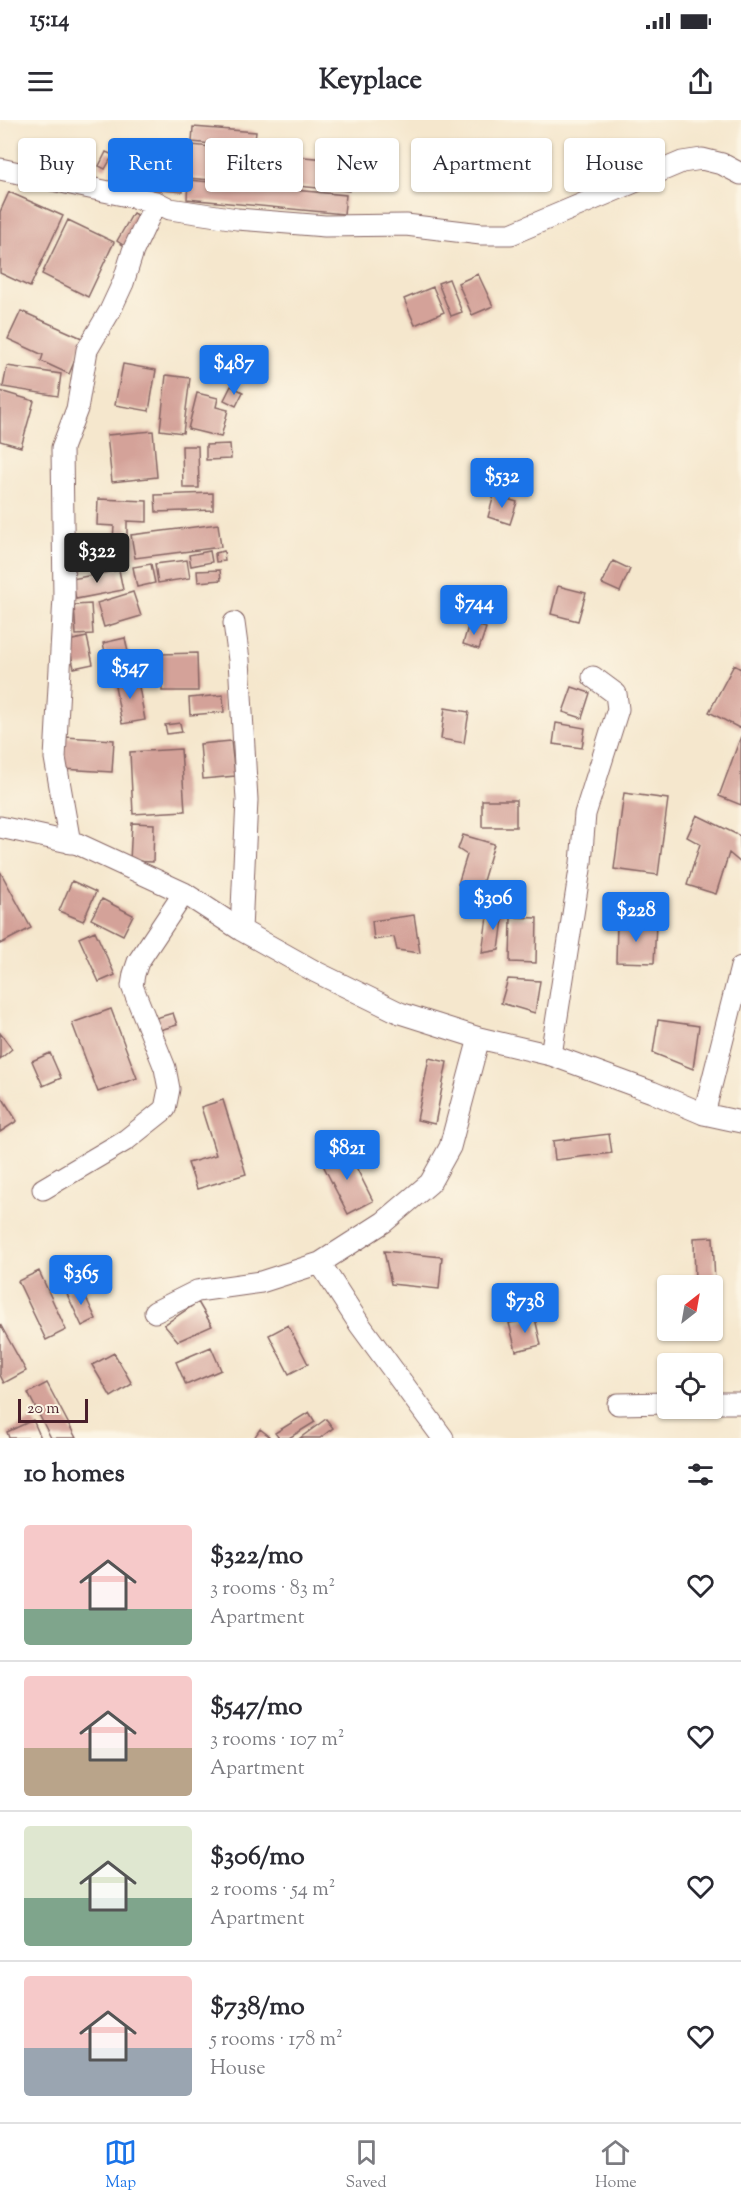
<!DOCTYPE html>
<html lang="en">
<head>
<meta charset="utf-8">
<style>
  :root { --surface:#fff; --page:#f7f7f7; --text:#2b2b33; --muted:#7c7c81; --line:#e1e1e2; --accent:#1a73e8 }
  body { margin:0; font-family:"Sorts Mill Goudy",serif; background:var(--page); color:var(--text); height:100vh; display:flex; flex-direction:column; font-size:22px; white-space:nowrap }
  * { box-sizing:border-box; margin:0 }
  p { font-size:20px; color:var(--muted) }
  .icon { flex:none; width:33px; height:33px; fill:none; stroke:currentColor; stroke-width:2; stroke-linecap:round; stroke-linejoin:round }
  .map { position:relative; height:1318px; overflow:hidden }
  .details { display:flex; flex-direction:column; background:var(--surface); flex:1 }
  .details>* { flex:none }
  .guide { position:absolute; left:18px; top:18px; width:705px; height:54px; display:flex; gap:12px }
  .needle { width:39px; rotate:31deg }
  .controls { position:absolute; left:657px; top:1155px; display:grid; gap:12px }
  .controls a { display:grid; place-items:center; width:66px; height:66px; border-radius:6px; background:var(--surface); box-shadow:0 2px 4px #0004; font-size:30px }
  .scale { position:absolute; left:18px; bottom:15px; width:70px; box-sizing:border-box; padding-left:6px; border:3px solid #4a1f2b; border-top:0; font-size:16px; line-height:21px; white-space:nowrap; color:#4a1f2b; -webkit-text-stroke:4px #fcf5e5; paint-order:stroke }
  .price { position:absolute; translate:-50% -51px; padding:0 14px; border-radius:6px; background:var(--accent); color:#fff; font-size:20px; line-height:39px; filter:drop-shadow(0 2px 3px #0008) }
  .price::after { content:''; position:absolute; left:50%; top:36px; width:18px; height:14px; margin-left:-9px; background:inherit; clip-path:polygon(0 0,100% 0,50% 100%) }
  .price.on { background:#222; color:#fff }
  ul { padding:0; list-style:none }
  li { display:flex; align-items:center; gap:18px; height:150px; padding:0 24px }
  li+li { border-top:2px solid var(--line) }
  li span { display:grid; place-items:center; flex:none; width:168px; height:120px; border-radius:6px; color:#555 }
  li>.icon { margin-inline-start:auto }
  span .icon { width:72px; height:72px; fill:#fffc; stroke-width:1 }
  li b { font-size:26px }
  h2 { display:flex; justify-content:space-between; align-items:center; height:72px; padding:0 24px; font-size:26px }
  .pill { padding:0 21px; border-radius:6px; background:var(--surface); box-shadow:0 2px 4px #0004; font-size:21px; line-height:54px }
  .pill.on { background:var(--accent); color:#fff }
  .status { display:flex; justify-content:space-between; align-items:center; height:42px; padding:0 30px; background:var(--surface); direction:ltr }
  .status svg { height:16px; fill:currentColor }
  header { display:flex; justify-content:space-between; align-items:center; height:78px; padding:0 24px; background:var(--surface); font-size:27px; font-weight:800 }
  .tabs { display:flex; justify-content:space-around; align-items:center; height:84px; border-top:2px solid var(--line); background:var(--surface); font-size:16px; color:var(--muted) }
  .tabs a { display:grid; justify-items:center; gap:3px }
  .tabs .on { color:var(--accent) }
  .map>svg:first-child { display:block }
</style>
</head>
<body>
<div class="status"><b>15:14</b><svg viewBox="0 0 49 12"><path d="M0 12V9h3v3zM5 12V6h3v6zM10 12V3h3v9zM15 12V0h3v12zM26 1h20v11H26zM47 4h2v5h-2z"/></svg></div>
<header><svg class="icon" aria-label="menu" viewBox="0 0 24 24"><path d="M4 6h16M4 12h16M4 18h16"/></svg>Keyplace<svg class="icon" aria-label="share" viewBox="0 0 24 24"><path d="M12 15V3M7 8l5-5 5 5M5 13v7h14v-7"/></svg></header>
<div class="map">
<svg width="741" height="1318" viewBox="0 0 741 1318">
  <rect width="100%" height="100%" fill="#fcf5e5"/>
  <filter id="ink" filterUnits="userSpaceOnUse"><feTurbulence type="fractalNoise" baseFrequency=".0167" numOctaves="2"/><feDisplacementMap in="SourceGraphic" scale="12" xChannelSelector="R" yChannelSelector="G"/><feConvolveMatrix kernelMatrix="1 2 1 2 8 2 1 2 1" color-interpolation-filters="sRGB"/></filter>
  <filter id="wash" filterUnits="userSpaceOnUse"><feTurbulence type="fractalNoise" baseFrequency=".008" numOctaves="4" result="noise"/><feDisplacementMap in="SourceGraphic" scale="24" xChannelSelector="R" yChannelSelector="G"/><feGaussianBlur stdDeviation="1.35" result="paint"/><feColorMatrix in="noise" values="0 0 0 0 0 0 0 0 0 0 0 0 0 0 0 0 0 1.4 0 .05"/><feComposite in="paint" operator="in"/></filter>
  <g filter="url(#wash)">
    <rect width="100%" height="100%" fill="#f5e7cd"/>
    <g id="blocks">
      <path fill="#d4a299" d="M193 7 256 12 254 28 192 22Z
        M191 25 275 33 272 65 188 58Z
        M106 32 113 35 105 49 99 46Z
        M279 35 352 41 349 71 277 64Z
        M141 42 185 46 183 72 139 68Z
        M188 60 346 75 344 94 187 79Z
        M9 72 63 96 30 167 0 153V92Z
        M133 93 146 100 129 129 117 121Z
        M68 100 114 122 88 177 42 154Z
        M478 154 493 186 472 195 458 163Z
        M449 159 462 192 451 196 438 163Z
        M433 167 444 192 415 205 404 179Z
        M21 191 84 219 69 254 41 241 43 235 8 219Z
        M123 244 156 250 149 291 115 285Z
        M7 246 61 254 58 276 3 267Z
        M166 255 190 258 183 313 160 310Z
        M231 266 243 272 236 286 224 280Z
        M0 271 34 281 21 327 0 321Z
        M197 273 218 278 216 287 228 290 221 317 188 309Z
        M153 311 157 357 112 362 107 315Z
        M230 324 231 339 206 340V325Z
        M182 326H198L199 368H183Z
        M213 373V390L156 392 155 375Z
        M494 375 517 382 510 404 488 397Z
        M98 379 147 381V402L127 401V419H113L114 406 97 405Z
        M218 404 221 427 135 438 131 415Z
        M95 429 96 442 73 444 72 431Z
        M210 431 212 442 191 446 189 435Z
        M224 431 225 441 216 442 215 433Z
        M187 440 190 458 158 463 155 444Z
        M613 441 630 449 620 472 602 464Z
        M151 444 155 463 137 467 133 447Z
        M119 450 123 470 76 479 72 459Z
        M220 450 221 460 198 462 197 451Z
        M558 466 586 473 578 501 551 494Z
        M133 472 141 496 104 507 97 483Z
        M91 484 93 514 76 515 74 485Z
        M469 503 486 508 479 529 463 524Z
        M87 517 93 544 74 548 68 521Z
        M125 518 131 546 109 550 103 523Z
        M197 533 198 571H162L161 534Z
        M734 545 741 549V609L709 592Z
        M137 556 145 600 122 604 114 560Z
        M572 567 590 573 582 598 563 592Z
        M223 575 224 592 190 595 189 578Z
        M445 588 469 592 464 623 441 619Z
        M180 603 182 612 167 614 165 605Z
        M556 603 585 608 582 628 553 624Z
        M741 616V685L719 676Z
        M65 617 114 620 112 652 63 649Z
        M231 621 235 656 203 659 200 624Z
        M181 629 185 691 133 694 130 632Z
        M624 673 668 679 658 755 614 749Z
        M482 680H516V707H482Z
        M697 695 740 716 741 743 729 733 716 774 687 765 700 724 687 717Z
        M132 703 154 704 153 742 130 741Z
        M463 715 494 724 480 771 458 764 467 735 458 729Z
        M0 751 31 808 0 824Z
        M72 761 96 772 83 801 59 791Z
        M102 779 133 795 123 815 91 799Z
        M488 790 504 792 499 830 482 833Z
        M414 795 420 833 397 830 394 817 374 820 372 801Z
        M511 797 537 798 536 843 510 842Z
        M617 803 656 804 654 843 616 842Z
        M95 811 115 855 99 862 79 818Z
        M508 859 540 861 535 893 501 883Z
        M111 889 137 958 98 972 72 903Z
        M173 893 177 905 160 910 156 898Z
        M658 900 699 906 693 949 653 933Z
        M0 913 12 929 0 939Z
        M50 933 61 958 43 966 32 941Z
        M429 938 447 942 435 1004 417 1000Z
        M0 974 17 1001 0 1012Z
        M223 980 246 1054 197 1069 188 1043 216 1035 201 987Z
        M609 1014 612 1033 555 1040 553 1021Z
        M347 1029 373 1081 348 1094 321 1041Z
        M713 1117 715 1164H695L694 1118Z
        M384 1131 442 1137 439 1169 391 1164Z
        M39 1151 66 1210 46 1220 18 1161Z
        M80 1165 96 1199 82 1206 66 1172Z
        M198 1182 212 1206 178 1221 164 1205Z
        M535 1198 541 1225 516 1231 509 1203Z
        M0 1204 26 1251 4 1263 0 1255Z
        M288 1205 308 1244 289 1254 269 1215Z
        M211 1227 221 1250 186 1265 176 1242Z
        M114 1233 132 1264 111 1277 92 1245Z
        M47 1263 76 1318H51L28 1273Z
        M309 1292 315 1302 289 1318H279L275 1313Z
        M326 1299 333 1308 320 1318H300Z
        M33 1300 41 1318H9L7 1312Z
        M260 1309 269 1316 268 1318H254Z"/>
    </g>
  </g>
  <g filter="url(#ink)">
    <use href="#blocks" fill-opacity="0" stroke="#866564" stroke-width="1.5"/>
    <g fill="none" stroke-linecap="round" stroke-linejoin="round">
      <g stroke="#866564" stroke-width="23">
        <path id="minor" d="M0 49 156 82 170 89 237 99 325 106 406 105 481 114H511L682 42 702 39 722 44 741 54
          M234 503 239 540 247 680 241 810
          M0 707 78 724 184 773 241 810 316 852 400 893 479 918 551 935 652 972 704 994 741 1002
          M70 723 55 638 64 477 62 328 77 289 87 230 110 191 123 163 133 131 156 82
          M551 935 581 743 585 694 618 589 616 574 593 557
          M704 994 741 847
          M43 1069 126 1020 165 989 169 969 165 948 132 866 134 854 138 842 184 773
          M320 1143 360 1205 443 1318
          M155 1192 197 1171 261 1162 320 1143 384 1102 430 1063 450 1027 479 918
          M712 1283H741
          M618 1284 668 1283"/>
      </g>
      <use href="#minor" stroke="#fff" stroke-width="21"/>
    </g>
  </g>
</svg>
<div class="controls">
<a><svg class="needle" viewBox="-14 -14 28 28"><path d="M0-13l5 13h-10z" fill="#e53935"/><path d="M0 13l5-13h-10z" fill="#7c7c81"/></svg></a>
<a><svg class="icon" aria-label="locate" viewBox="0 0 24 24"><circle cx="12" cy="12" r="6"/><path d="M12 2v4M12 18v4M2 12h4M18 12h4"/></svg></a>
</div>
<div class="scale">20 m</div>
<b class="price" style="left:234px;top:276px">$487</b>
<b class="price" style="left:502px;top:389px">$532</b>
<b class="price on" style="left:97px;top:464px">$322</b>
<b class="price" style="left:474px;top:516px">$744</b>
<b class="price" style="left:130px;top:580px">$547</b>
<b class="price" style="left:493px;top:811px">$306</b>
<b class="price" style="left:636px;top:823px">$228</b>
<b class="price" style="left:347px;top:1061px">$821</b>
<b class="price" style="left:81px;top:1186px">$365</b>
<b class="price" style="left:525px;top:1214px">$738</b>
<div class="guide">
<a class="pill">Buy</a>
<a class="pill on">Rent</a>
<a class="pill">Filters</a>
<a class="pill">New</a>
<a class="pill">Apartment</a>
<a class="pill">House</a>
</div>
</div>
<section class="details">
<h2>10 homes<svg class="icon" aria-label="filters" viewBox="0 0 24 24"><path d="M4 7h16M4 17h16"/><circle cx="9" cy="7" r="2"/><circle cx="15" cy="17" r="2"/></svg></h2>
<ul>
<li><span style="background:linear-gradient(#f6c9c9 70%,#7fa58c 0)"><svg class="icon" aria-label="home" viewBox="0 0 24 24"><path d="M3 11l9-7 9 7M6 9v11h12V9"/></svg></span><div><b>$322/mo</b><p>3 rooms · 83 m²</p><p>Apartment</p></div><svg class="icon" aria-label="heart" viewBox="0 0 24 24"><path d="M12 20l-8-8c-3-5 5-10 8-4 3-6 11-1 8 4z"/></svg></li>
<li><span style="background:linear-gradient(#f6c9c9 60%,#b9a48a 0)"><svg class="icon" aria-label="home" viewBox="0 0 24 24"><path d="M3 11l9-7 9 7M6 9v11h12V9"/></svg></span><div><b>$547/mo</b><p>3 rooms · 107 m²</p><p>Apartment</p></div><svg class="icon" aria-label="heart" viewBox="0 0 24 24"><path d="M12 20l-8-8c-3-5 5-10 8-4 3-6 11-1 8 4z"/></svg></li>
<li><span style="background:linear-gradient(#dfe7d0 60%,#7fa58c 0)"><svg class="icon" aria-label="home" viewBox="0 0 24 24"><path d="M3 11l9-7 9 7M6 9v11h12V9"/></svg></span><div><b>$306/mo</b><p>2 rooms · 54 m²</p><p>Apartment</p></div><svg class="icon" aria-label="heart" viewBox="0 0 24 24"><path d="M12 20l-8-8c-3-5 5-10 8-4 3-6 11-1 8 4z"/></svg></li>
<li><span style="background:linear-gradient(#f6c9c9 60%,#9aa5b1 0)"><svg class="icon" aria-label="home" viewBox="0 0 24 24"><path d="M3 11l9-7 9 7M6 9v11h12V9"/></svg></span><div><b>$738/mo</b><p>5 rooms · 178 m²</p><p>House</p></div><svg class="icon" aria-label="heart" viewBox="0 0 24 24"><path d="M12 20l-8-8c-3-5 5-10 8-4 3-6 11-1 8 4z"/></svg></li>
</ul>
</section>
<nav class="tabs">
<a class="on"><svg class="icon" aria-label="map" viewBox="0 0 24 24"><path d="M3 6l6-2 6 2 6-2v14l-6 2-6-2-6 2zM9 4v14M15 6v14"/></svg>Map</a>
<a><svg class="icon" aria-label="saved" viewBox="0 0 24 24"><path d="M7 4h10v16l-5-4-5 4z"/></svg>Saved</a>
<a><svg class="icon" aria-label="home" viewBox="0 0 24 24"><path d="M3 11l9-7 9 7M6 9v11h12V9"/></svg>Home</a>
</nav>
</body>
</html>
